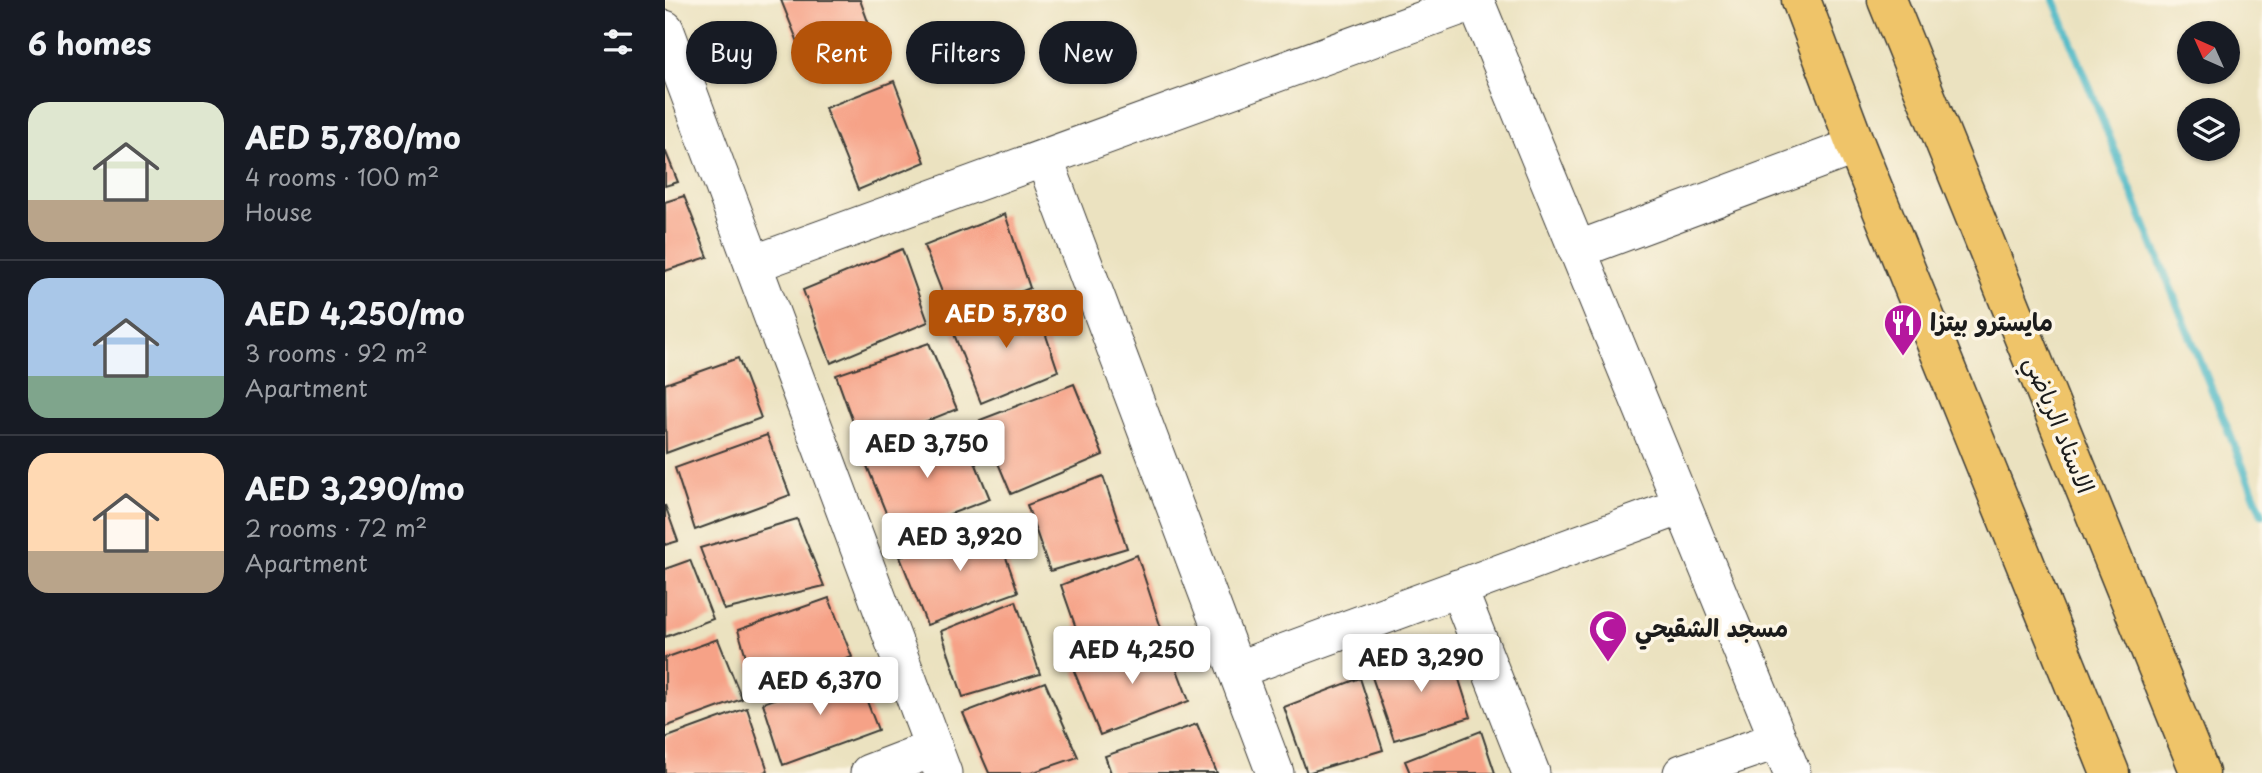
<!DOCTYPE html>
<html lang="en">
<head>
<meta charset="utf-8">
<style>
  :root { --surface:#171b24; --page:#242831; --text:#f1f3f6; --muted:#9ea1a6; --line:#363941; --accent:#b45309 }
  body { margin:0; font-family:"Playpen Sans","Playpen Sans Arabic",sans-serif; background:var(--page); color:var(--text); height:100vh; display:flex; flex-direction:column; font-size:26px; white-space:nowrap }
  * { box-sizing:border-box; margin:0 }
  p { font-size:23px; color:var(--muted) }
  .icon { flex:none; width:38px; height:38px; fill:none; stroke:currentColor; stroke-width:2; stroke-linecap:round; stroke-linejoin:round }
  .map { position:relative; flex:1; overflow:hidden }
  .sheet { display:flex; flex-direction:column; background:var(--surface); width:665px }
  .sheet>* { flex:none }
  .banner { position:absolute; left:21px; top:21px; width:665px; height:63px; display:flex; gap:14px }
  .needle { width:46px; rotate:315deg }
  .fabs { position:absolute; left:1512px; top:21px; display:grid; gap:14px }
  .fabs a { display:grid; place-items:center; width:63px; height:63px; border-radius:50%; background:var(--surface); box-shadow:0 2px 5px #0004; font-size:35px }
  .price { position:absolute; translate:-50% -60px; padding:0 16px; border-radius:7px; background:#fff; color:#222; font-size:23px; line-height:46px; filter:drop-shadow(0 2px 4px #0008) }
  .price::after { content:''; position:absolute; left:50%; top:42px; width:21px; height:16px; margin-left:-10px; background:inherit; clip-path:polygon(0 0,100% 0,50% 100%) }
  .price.selected { background:var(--accent); color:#fff }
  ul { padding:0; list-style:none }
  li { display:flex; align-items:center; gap:21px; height:175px; padding:0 28px }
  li+li { border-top:2px solid var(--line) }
  li span { display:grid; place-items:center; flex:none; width:196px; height:140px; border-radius:21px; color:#555 }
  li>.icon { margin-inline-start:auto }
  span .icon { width:84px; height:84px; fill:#fffc; stroke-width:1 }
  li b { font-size:30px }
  h2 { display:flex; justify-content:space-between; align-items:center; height:84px; padding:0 28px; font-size:30px }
  .pill { padding:0 24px; border-radius:32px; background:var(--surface); box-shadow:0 2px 5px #0004; font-size:24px; line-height:63px }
  .pill.selected { background:var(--accent); color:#fff }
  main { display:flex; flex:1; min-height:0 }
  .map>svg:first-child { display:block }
</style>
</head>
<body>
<main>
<section class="sheet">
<h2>6 homes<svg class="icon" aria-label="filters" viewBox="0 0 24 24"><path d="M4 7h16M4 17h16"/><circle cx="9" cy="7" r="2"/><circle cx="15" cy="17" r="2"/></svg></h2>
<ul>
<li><span style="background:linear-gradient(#dfe7d0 70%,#b9a48a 0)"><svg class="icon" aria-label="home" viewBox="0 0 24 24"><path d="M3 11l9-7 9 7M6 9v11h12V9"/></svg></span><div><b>AED 5,780/mo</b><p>4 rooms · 100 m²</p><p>House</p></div></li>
<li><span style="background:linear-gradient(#a9c7e8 70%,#7fa58c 0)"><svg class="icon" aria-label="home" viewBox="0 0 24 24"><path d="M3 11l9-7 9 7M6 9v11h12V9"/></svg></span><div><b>AED 4,250/mo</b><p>3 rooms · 92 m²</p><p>Apartment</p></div></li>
<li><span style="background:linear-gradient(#ffd9b3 70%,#b9a48a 0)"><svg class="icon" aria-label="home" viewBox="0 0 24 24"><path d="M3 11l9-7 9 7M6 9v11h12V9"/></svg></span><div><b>AED 3,290/mo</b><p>2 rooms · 72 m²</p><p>Apartment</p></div></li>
</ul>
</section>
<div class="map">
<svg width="1597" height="773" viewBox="0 0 1597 773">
  <rect width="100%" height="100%" fill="#fcf5e5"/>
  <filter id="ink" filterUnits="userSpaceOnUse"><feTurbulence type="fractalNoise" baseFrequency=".0143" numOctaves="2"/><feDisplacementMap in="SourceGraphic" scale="14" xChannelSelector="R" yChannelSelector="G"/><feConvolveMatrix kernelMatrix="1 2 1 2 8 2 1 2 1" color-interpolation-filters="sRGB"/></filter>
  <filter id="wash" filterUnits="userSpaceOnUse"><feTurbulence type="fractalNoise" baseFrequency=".00686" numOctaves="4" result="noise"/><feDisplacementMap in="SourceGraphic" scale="28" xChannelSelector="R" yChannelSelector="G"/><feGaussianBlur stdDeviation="1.57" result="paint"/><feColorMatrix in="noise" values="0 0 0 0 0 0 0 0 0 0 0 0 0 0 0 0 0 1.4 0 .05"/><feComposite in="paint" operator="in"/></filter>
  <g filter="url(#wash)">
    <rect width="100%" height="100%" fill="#ebe2c0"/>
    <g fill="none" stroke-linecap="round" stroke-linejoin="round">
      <path stroke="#4bb8c6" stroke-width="8" d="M1389 0 1597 514"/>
    </g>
    <g id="blocks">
      <path fill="#f6a287" d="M116 0H195L213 49 147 77Z
        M229 81 260 162 193 190 160 108Z
        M0 150 13 182 0 186Z
        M19 196 43 257 0 271V202Z
        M340 214 365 288 288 320 259 246Z
        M237 249 263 322 166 363 138 290Z
        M368 297 393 371 316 403 287 329Z
        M264 343 292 409 197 447 171 375Z
        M73 358 96 418 1 453 0 384Z
        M409 384 438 455 346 494 315 420Z
        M295 425 325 499 230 535 200 461Z
        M102 435 125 495 30 530 10 468Z
        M438 476 462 548 385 571 362 505Z
        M0 505 13 541 0 545Z
        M132 519 159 586 59 610 35 548Z
        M328 520 353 592 262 625 235 557Z
        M472 555 496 628 419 651 396 585Z
        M25 560 48 619 0 637V569Z
        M164 598 187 657 92 693 73 630Z
        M351 601 375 674 298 697 276 631Z
        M500 638 524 701 435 735 409 671Z
        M53 639 77 699 0 727V658Z
        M783 645 806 717 729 740 706 674Z
        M190 670 213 730 118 765 98 703Z
        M695 678 718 750 642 773 619 707Z
        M380 682 413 757 366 773H324L298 713Z
        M82 708 103 771 97 773H0V738Z
        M532 724 552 773H446L440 756Z
        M816 731 830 773H745L740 761Z"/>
    </g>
  </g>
  <g filter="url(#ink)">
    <use href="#blocks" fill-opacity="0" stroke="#3b3a35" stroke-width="2"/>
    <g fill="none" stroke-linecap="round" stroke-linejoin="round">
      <g stroke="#3b3a35" stroke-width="39">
        <path id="minor" d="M810 0 1127 773
          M0 29 278 773
          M379 158 610 773
          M912 250 1191 146
          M88 264 810 1
          M793 588 866 773
          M571 670 1017 506
          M204 773 269 748
          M1017 773 1113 740"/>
      </g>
      <g stroke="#3b3a35" stroke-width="41">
        <path id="major" d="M1136 0 1191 146 1445 773
          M1222 0 1535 773"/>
      </g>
      <use href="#minor" stroke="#fff" stroke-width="37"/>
      <use href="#major" stroke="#efc469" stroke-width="38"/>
    </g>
  </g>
  <defs>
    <g id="restaurant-pin" transform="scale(2.0125)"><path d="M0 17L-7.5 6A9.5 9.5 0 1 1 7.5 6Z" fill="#b5179e" stroke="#fcf5e5"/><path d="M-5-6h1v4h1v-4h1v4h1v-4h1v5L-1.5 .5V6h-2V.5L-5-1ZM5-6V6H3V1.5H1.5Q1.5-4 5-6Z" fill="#fff"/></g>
    <g id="mosque-pin" transform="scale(2.0125)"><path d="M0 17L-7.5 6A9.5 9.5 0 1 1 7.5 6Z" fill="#b5179e" stroke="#fcf5e5"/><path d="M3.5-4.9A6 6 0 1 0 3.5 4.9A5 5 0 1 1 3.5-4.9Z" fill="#fff"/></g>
  </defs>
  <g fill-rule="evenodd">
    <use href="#restaurant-pin" x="1238" y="323"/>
    <use href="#mosque-pin" x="943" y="629"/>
  </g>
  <g text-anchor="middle" stroke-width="7" stroke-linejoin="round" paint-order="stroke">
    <g font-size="24" font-weight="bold" fill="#1c1c1c" stroke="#fcf5e5" text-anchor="start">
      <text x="1265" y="331">مايسترو بيتزا</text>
      <text x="970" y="637">مسجد الشقيحي</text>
    </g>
    <g font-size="24" fill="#1c1c1c" stroke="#fcf5e5">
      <text transform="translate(1394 425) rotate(68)" y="8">الاستاد الرياضي</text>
    </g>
  </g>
</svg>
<div class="fabs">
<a><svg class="needle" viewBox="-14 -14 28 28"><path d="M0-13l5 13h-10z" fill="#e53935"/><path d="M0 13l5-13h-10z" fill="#9ea1a6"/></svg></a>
<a><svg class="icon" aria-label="layers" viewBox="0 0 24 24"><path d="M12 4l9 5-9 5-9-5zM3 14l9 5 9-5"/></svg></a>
</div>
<b class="price selected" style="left:341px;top:350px">AED 5,780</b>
<b class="price" style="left:262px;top:480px">AED 3,750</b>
<b class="price" style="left:295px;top:573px">AED 3,920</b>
<b class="price" style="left:467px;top:686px">AED 4,250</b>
<b class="price" style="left:756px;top:694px">AED 3,290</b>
<b class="price" style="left:155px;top:717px">AED 6,370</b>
<div class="banner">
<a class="pill">Buy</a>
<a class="pill selected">Rent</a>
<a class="pill">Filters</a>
<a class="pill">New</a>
</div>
</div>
</main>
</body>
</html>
